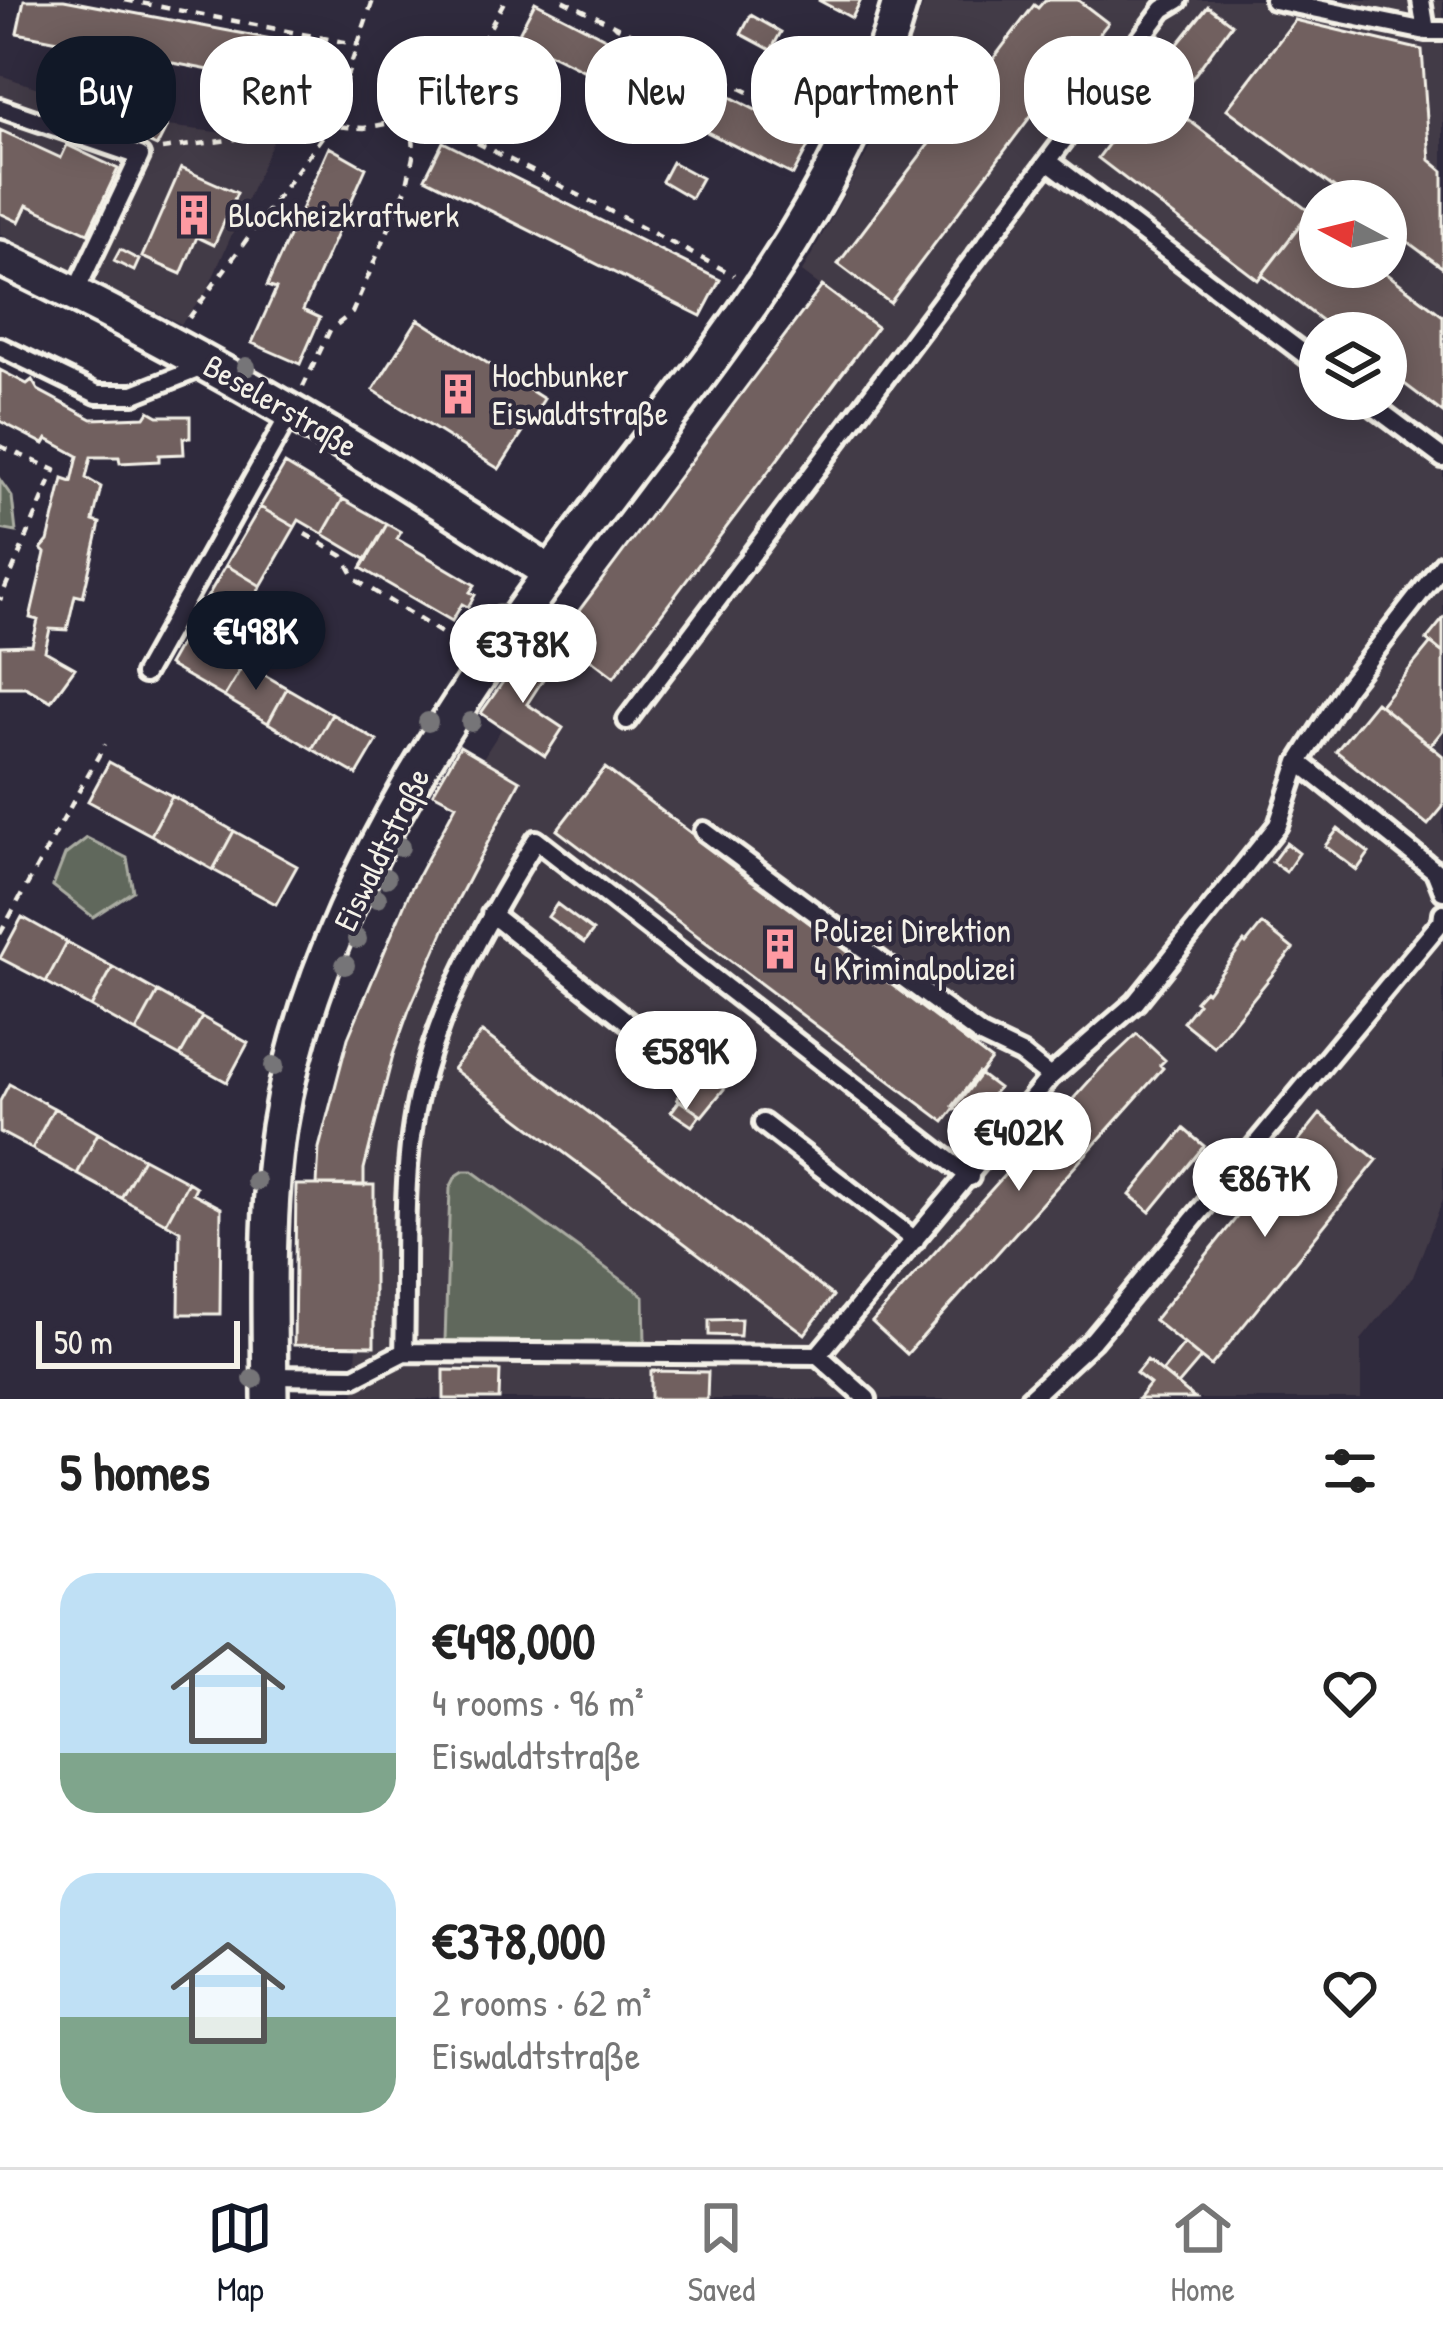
<!DOCTYPE html>
<html lang="en">
<head>
<meta charset="utf-8">
<style>
  :root { --surface:#fff; --page:#f2f2f2; --text:#222; --muted:#767676; --line:#e0e0e0; --accent:#111827 }
  body { margin:0; font-family:"Patrick Hand",sans-serif; background:var(--page); color:var(--text); height:100vh; display:flex; flex-direction:column; font-size:45px; white-space:nowrap }
  * { box-sizing:border-box; margin:0 }
  p { font-size:39px; color:var(--muted) }
  .icon { flex:none; width:66px; height:66px; fill:none; stroke:currentColor; stroke-width:2; stroke-linecap:round; stroke-linejoin:round }
  .map { position:relative; height:1399px; overflow:hidden }
  .drawer { display:flex; flex-direction:column; background:var(--surface); flex:1 }
  .drawer>* { flex:none }
  .banner { position:absolute; left:36px; top:36px; width:1371px; height:108px; display:flex; gap:24px }
  .needle { width:78px; rotate:277deg }
  .controls { position:absolute; left:1299px; top:180px; display:grid; gap:24px }
  .controls a { display:grid; place-items:center; width:108px; height:108px; border-radius:50%; background:var(--surface); box-shadow:0 6px 30px #0003; font-size:60px }
  .scale { position:absolute; left:36px; bottom:30px; width:204px; box-sizing:border-box; padding-left:12px; border:6px solid #f4f1e8; border-top:0; font-size:33px; line-height:42px; white-space:nowrap; color:#f4f1e8; -webkit-text-stroke:9px #2f2a3d; paint-order:stroke }
  .price { position:absolute; translate:-50% -102px; padding:0 27px; border-radius:42px; background:#fff; color:#222; font-size:39px; line-height:78px; filter:drop-shadow(0 3px 6px #0008) }
  .price::after { content:''; position:absolute; left:50%; top:72px; width:36px; height:27px; margin-left:-18px; background:inherit; clip-path:polygon(0 0,100% 0,50% 100%) }
  .price.selected { background:var(--accent); color:#fff }
  ul { padding:0; list-style:none }
  li { display:flex; align-items:center; gap:36px; height:300px; padding:0 60px }
  li span { display:grid; place-items:center; flex:none; width:336px; height:240px; border-radius:36px; color:#555 }
  li>.icon { margin-inline-start:auto }
  span .icon { width:144px; height:144px; fill:#fffc; stroke-width:1 }
  li b { font-size:51px }
  h2 { display:flex; justify-content:space-between; align-items:center; height:144px; padding:0 60px; font-size:51px }
  .chip { padding:0 42px; border-radius:48px; background:var(--surface); box-shadow:0 6px 30px #0003; font-size:42px; line-height:108px }
  .chip.selected { background:var(--accent); color:#fff }
  .dock { display:flex; justify-content:space-around; align-items:center; height:168px; border-top:3px solid var(--line); background:var(--surface); font-size:33px; color:var(--muted) }
  .dock a { display:grid; justify-items:center; gap:6px }
  .dock .selected { color:var(--accent) }
  .map>svg:first-child { display:block }
</style>
</head>
<body>
<div class="map">
<svg width="1443" height="1399" viewBox="0 0 1443 1399">
  <rect width="100%" height="100%" fill="#2f2a3d"/>
  <filter id="ink" filterUnits="userSpaceOnUse"><feTurbulence type="fractalNoise" baseFrequency=".00833" numOctaves="2"/><feDisplacementMap in="SourceGraphic" scale="24" xChannelSelector="R" yChannelSelector="G"/><feConvolveMatrix kernelMatrix="1 2 1 2 8 2 1 2 1" color-interpolation-filters="sRGB"/></filter>
  <g filter="url(#ink)">
    <path fill="#433a47" fill-rule="evenodd" d="M925 0H1443V1199L1413 1277 1361 1340V1399H354L357 1346 294 1345 296 1185 316 1184 319 1148 348 1038 365 993 410 891 455 806 433 793 460 746 483 758 502 728 481 713 499 686 524 652 541 663 822 287 802 272 869 149ZM1320 201H1386V267H1320ZM1320 333H1386V399H1320Z
      M0 75 111 113 116 103 167 126 274 139 206 293 181 324 0 234Z"/>
    <path fill="#60685b" stroke="#aaaca2" stroke-width="3" d="M0 480 12 497 16 532 0 529Z
      M87 838 127 858 133 891 93 917 53 886 65 855Z
      M464 1171H472L644 1296 645 1343 445 1341 450 1188 456 1176Z"/>
    <path fill="#71605e" stroke="#f4f1e8" stroke-width="3" d="M24 0H64L336 51 333 72H328L324 92 17 33Z
      M818 0H861L852 18Z
      M1045 0H1078L1108 23 1089 47 1085 44 890 303 838 264 1034 5 1038 8Z
      M535 2 644 58 647 54 812 139 793 175 517 37Z
      M1208 6 1232 24 1171 107 1143 88Z
      M751 15 781 32 771 50 741 34Z
      M1295 20 1422 50 1430 160 1443 171V268L1386 226V201H1352L1227 109Z
      M1149 90 1310 212 1258 280 1098 158Z
      M116 103 167 126 157 146 107 124Z
      M0 130 61 158 67 145 118 169 88 233 27 205 19 222 0 213Z
      M443 142 720 280 701 316 425 178Z
      M329 147 366 168 303 310 320 318 300 364 252 343 276 289 267 286Z
      M672 162 702 178 691 198 662 181Z
      M181 168 237 193 214 245 197 237 181 274 142 257Z
      M1309 214 1320 223V267H1378L1443 316V413L1386 370V333H1338L1262 275Z
      M120 250 139 260 134 271 114 261Z
      M822 286 877 327 614 677 560 636Z
      M418 319 544 399 499 469 373 390Z
      M0 370 27 384 32 380 38 390 92 419 145 417 149 411 158 416H190V438H183L184 454 159 455V461L120 463 119 457H91L86 478 101 487 93 521 100 523 83 597 75 595 67 630 50 629 45 651 75 668 51 701 25 687H0V646L32 645 38 620 30 618 45 553 41 549 48 541 63 479 72 482 78 456 47 439 44 444 0 421Z
      M285 464 343 499 323 534 299 520 295 527 260 507Z
      M343 499 387 524 367 560 323 534Z
      M260 507 295 527 261 586 226 565Z
      M387 524 401 532 397 539 475 585 470 592 475 595 468 607 462 604 452 621 361 568Z
      M226 565 261 586 227 644 192 623Z
      M1443 619V653L1426 640Z
      M192 623 227 644 223 651 244 663 224 697 168 665Z
      M1431 643 1443 653V730L1430 746 1380 705Z
      M524 652 549 670 527 704 563 728 545 756 481 713Z
      M244 663 287 688 268 723 224 697Z
      M287 688 332 714 312 749 268 723Z
      M1376 702 1443 756V807L1428 825 1336 751Z
      M332 714 377 741 357 775 312 749Z
      M460 746 520 781 456 903 409 1010 393 1055 364 1169V1186L317 1185 319 1148 348 1038 410 891 456 805 433 793Z
      M109 762 172 796 151 835 88 801Z
      M605 768 991 1060 944 1122 557 830Z
      M172 796 234 831 213 870 151 835Z
      M1338 829 1369 853 1357 870 1325 846Z
      M234 831 297 866 276 904 213 870Z
      M1286 843 1299 853 1286 872 1272 862Z
      M557 904 593 931 584 943 548 917Z
      M22 917 67 942 46 982 0 958Z
      M1262 924 1293 949 1214 1047 1183 1022 1198 1003 1195 1001 1205 990 1207 992 1244 942 1246 944Z
      M67 942 113 967 91 1007 46 982Z
      M113 967 158 992 136 1032 91 1007Z
      M158 992 202 1017 180 1056 136 1032Z
      M202 1017 248 1043 227 1082 180 1056Z
      M482 1032 833 1296 805 1334 453 1069Z
      M1137 1034 1165 1060 1160 1065 1163 1068 907 1354 872 1322 1101 1068Z
      M707 1053 737 1073 702 1116 677 1099Z
      M978 1073 998 1088 972 1121 953 1106Z
      M9 1084 54 1108 32 1149 0 1132V1101Z
      M680 1100 700 1115 692 1126 671 1112Z
      M54 1108 98 1133 77 1174 32 1149Z
      M1320 1114 1377 1160 1211 1366 1154 1320Z
      M1184 1129 1204 1146 1150 1212 1130 1195Z
      M98 1133 143 1158 121 1198 77 1174Z
      M143 1158 188 1182 166 1223 121 1198Z
      M188 1182 196 1187 193 1193 221 1208 220 1314H179L180 1231 166 1223Z
      M296 1185H374V1346L294 1345Z
      M741 1319 740 1336 709 1335V1320Z
      M1184 1344 1201 1358 1178 1385 1162 1372Z
      M1147 1360 1178 1385 1195 1399H1138L1150 1384 1136 1373Z
      M444 1370 500 1371 499 1399H444Z
      M651 1371 708 1372 707 1399H651Z"/>
    <g fill="none" stroke-linecap="round" stroke-linejoin="round">
      <g stroke="#f4f1e8" stroke-width="26">
        <path id="service" d="M1274 0 1426 31H1443
          M1421 0 1426 31
          M0 108 140 156 75 293
          M1048 161 1163 9 1178 0
          M0 347 97 394H134L205 366
          M1364 399 1443 458
          M144 674 292 410
          M627 720 1048 161 1320 366
          M1299 762 1435 871 1443 891
          M704 831 981 1035 1021 1054 1050 1077
          M491 914 661 1048
          M763 1123 915 1240
          M404 1352C407 1269 400 1172 419 1092 441 1000 487 920 536 840L970 1177
          M818 1355 867 1399
          M270 1376 355 1377 404 1352 818 1355 1050 1077 1136 1002 1278 825 1299 762 1346 688 1443 564
          M1029 1399 1093 1340 1442 921 1443 913"/>
      </g>
      <g stroke="#f4f1e8" stroke-width="42">
        <path id="minor" d="M0 258C192 349 373 456 550 573
          M270 1399C269 1309 266 1216 279 1127 317 886 480 665 624 475 738 325 849 185 901 0"/>
      </g>
      <path stroke="#f4f1e8" stroke-width="4.5" stroke-dasharray="9 9" stroke-linecap="butt" d="M125 0 360 45
        M563 0 821 128
        M429 118 734 275
        M162 149 330 126 364 128 427 116 472 61 505 0
        M189 318 330 126 373 0
        M303 387 330 330 352 313 406 189 414 152 412 122
        M0 446 55 470 0 600
        M305 534 343 556 356 580 464 647
        M0 934 105 744"/>
      <use href="#service" stroke="#2f2a3d" stroke-width="16"/>
      <use href="#minor" stroke="#2f2a3d" stroke-width="33"/>
    </g>
    <g fill="#767578">
      <circle cx="246" cy="367" r="10"/>
      <circle cx="499" cy="613" r="10"/>
      <circle cx="479" cy="645" r="10"/>
      <circle cx="428" cy="722" r="10"/>
      <circle cx="471" cy="722" r="10"/>
      <circle cx="400" cy="847" r="10"/>
      <circle cx="386" cy="878" r="10"/>
      <circle cx="377" cy="898" r="10"/>
      <circle cx="357" cy="939" r="10"/>
      <circle cx="345" cy="965" r="10"/>
      <circle cx="274" cy="1066" r="10"/>
      <circle cx="256" cy="1181" r="10"/>
      <circle cx="253" cy="1379" r="10"/>
    </g>
  </g>
  <defs>
    <g id="building-bare" transform="scale(3.24)"><path d="M-4-6H4V6H1V3H-1V6H-4ZM-2.5-4.3h1.7v1.8h-1.7ZM.8-4.3h1.7v1.8H.8ZM-2.5-1h1.7V.8h-1.7ZM.8-1h1.7V.8H.8Z" fill="#ff9aa2" stroke="#2f2a3d" stroke-width="2.5" paint-order="stroke"/></g>
  </defs>
  <g fill-rule="evenodd">
    <use href="#building-bare" x="194" y="215"/>
    <use href="#building-bare" x="458" y="394"/>
    <use href="#building-bare" x="780" y="949"/>
  </g>
  <g text-anchor="middle" stroke-width="9" stroke-linejoin="round" paint-order="stroke">
    <g font-size="33" fill="#f4f1e8" stroke="#2f2a3d" text-anchor="start">
      <text x="228" y="227">Blockheizkraftwerk</text>
      <text x="492" y="387">Hochbunker<tspan x="492" dy="38">Eiswaldtstraße</tspan></text>
      <text x="814" y="942">Polizei Direktion<tspan x="814" dy="38">4 Kriminalpolizei</tspan></text>
    </g>
    <g font-size="33" fill="#f4f1e8" stroke="#2f2a3d">
      <text transform="translate(281 405) rotate(30)" y="12">Beselerstraße</text>
      <text transform="translate(381 849) rotate(-64)" y="12">Eiswaldtstraße</text>
    </g>
  </g>
</svg>
<div class="controls">
<a><svg class="needle" viewBox="-14 -14 28 28"><path d="M0-13l5 13h-10z" fill="#e53935"/><path d="M0 13l5-13h-10z" fill="#767676"/></svg></a>
<a><svg class="icon" aria-label="layers" viewBox="0 0 24 24"><path d="M12 4l9 5-9 5-9-5zM3 14l9 5 9-5"/></svg></a>
</div>
<div class="scale">50 m</div>
<b class="price selected" style="left:256px;top:693px">€498K</b>
<b class="price" style="left:523px;top:706px">€378K</b>
<b class="price" style="left:686px;top:1113px">€589K</b>
<b class="price" style="left:1019px;top:1194px">€402K</b>
<b class="price" style="left:1265px;top:1240px">€867K</b>
<div class="banner">
<a class="chip selected">Buy</a>
<a class="chip">Rent</a>
<a class="chip">Filters</a>
<a class="chip">New</a>
<a class="chip">Apartment</a>
<a class="chip">House</a>
</div>
</div>
<section class="drawer">
<h2>5 homes<svg class="icon" aria-label="filters" viewBox="0 0 24 24"><path d="M4 7h16M4 17h16"/><circle cx="9" cy="7" r="2"/><circle cx="15" cy="17" r="2"/></svg></h2>
<ul>
<li><span style="background:linear-gradient(#bfe0f5 75%,#7fa58c 0)"><svg class="icon" aria-label="home" viewBox="0 0 24 24"><path d="M3 11l9-7 9 7M6 9v11h12V9"/></svg></span><div><b>€498,000</b><p>4 rooms · 96 m²</p><p>Eiswaldtstraße</p></div><svg class="icon" aria-label="heart" viewBox="0 0 24 24"><path d="M12 20l-8-8c-3-5 5-10 8-4 3-6 11-1 8 4z"/></svg></li>
<li><span style="background:linear-gradient(#bfe0f5 60%,#7fa58c 0)"><svg class="icon" aria-label="home" viewBox="0 0 24 24"><path d="M3 11l9-7 9 7M6 9v11h12V9"/></svg></span><div><b>€378,000</b><p>2 rooms · 62 m²</p><p>Eiswaldtstraße</p></div><svg class="icon" aria-label="heart" viewBox="0 0 24 24"><path d="M12 20l-8-8c-3-5 5-10 8-4 3-6 11-1 8 4z"/></svg></li>
</ul>
</section>
<nav class="dock">
<a class="selected"><svg class="icon" aria-label="map" viewBox="0 0 24 24"><path d="M3 6l6-2 6 2 6-2v14l-6 2-6-2-6 2zM9 4v14M15 6v14"/></svg>Map</a>
<a><svg class="icon" aria-label="saved" viewBox="0 0 24 24"><path d="M7 4h10v16l-5-4-5 4z"/></svg>Saved</a>
<a><svg class="icon" aria-label="home" viewBox="0 0 24 24"><path d="M3 11l9-7 9 7M6 9v11h12V9"/></svg>Home</a>
</nav>
</body>
</html>
